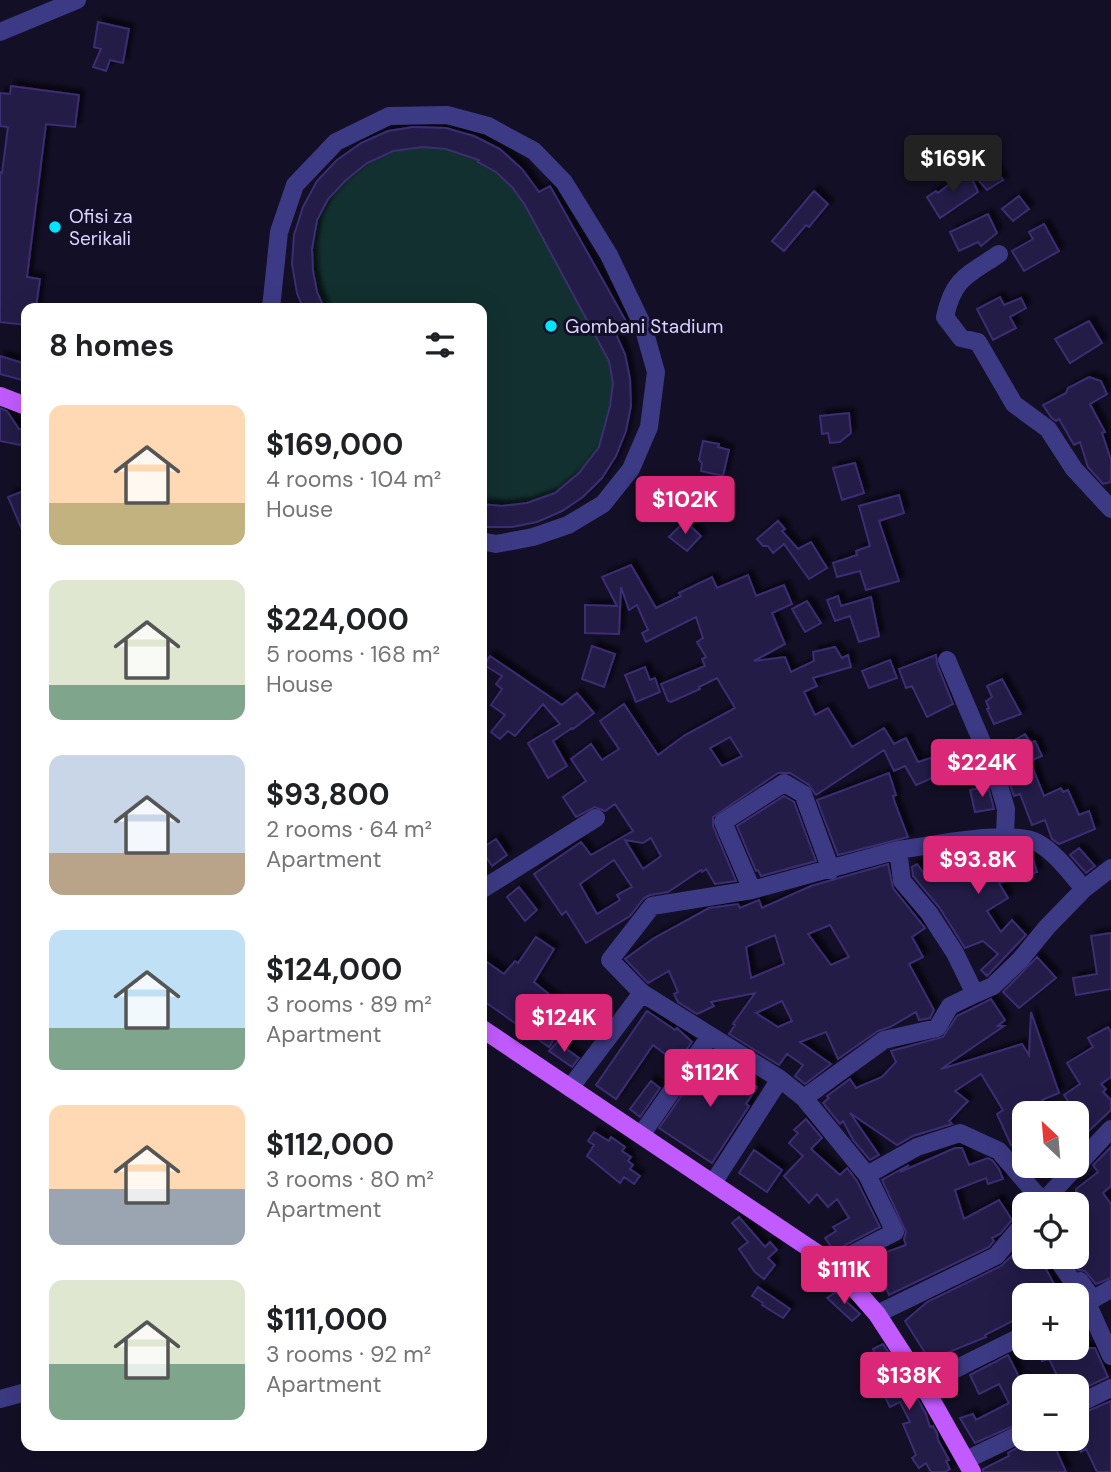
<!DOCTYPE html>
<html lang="en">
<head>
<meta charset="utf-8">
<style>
  :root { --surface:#fff; --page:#f6f6f6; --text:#202124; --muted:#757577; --accent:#db2777 }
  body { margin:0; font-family:"DM Sans",sans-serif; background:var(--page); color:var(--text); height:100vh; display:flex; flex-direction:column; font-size:26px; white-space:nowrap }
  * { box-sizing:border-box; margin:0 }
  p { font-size:23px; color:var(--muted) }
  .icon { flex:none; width:38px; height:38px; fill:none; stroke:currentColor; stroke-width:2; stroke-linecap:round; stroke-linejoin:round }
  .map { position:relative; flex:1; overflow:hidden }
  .details { position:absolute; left:21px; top:303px; width:466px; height:1148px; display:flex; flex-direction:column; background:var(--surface); border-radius:14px; box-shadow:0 7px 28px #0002 }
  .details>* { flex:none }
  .needle { width:46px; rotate:334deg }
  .controls { position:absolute; left:1012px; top:1101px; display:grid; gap:14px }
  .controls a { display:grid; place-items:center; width:77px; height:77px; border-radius:14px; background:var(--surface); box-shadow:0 7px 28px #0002; font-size:35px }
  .price { position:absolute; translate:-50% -60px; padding:0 16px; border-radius:7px; background:var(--accent); color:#fff; font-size:23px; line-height:46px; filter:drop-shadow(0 2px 4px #0008) }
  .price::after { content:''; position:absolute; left:50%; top:42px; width:21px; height:16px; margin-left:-10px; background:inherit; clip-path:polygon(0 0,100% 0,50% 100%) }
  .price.active { background:#222; color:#fff }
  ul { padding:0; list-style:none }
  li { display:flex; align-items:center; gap:21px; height:175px; padding:0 28px }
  li span { display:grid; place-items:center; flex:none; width:196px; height:140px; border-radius:14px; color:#555 }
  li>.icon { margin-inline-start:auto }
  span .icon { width:84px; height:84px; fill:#fffc; stroke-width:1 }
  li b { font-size:30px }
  h2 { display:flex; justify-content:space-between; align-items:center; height:84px; padding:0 28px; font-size:30px }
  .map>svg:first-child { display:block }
</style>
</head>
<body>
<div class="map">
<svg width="1111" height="1472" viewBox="0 0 1111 1472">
  <defs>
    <filter id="shadow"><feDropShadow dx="5" dy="-5" stdDeviation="2" flood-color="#0009"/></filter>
  </defs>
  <rect width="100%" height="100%" fill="#130f26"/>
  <path fill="#12302f" d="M417 126C476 129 505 144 539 192L550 186 627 323 614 330C625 354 632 376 631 403 628 477 554 537 481 526V308H303C279 246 302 177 360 143 377 133 397 130 417 126Z"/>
  <path fill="#241b47" stroke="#3b2d73" stroke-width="2" fill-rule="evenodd" filter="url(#shadow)" d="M98 22 129 29 123 63 110 60 106 71 93 67 101 49 94 47Z
    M11 86 79 95 75 127 46 124 27 277 40 279 36 308H26V325L0 322V172L2 173 8 127 0 126V93L10 94Z
    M413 127 446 128 474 136 500 149 522 169 539 192 550 186 627 323 614 330 625 354 630 379 631 406 626 431 616 456 602 478 583 497 562 511 537 522 512 527H481V504L502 506 527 503 555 493 579 473 599 447 610 406 613 383 609 361 525 205 512 187 496 172 478 162 479 160 446 149 423 147 393 151 367 163 346 180 328 199 317 220 312 249 313 271 317 292 324 308H303L297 293 292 264 294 235 303 207 317 181 337 160 361 143 388 131Z
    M982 148 1003 180 987 190 965 165 975 157 973 155Z
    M968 170 978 192 940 218 927 197 936 191 938 193Z
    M814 191 828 204 809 227 806 225 784 251 772 241Z
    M1019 196 1029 209 1013 221 1002 209Z
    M988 214 997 233 981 246 978 242 959 251 950 232Z
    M1044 224 1059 251 1024 271 1012 251 1033 239 1029 232Z
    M1000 297 1004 305 1021 298 1026 308 1010 317 1016 328 993 340 977 309Z
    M1089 321 1102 343 1070 363 1055 339Z
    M0 356 26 364 22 380 0 374Z
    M1089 377 1101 381 1107 394 1090 404 1105 432 1102 433 1111 460V482L1103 484 1088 467 1080 442 1074 445 1059 419 1056 421 1051 417 1043 405 1066 393 1068 388Z
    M0 408 7 411 19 429 26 430V446L0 441Z
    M849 413 851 433 840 442 830 443 828 433 822 434 820 416Z
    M703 441 719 444 718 447 729 450 723 476 701 471 702 463 699 460Z
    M855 463 864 493 842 500 833 468Z
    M26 490V539L8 497Z
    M899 495 904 513 879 521 899 581 866 590 860 571 837 577 833 563 857 555 856 551 870 546 859 506Z
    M685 521 701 536 687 551 669 537Z
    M778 521 785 529 782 531 798 549 811 542 827 568 809 579 784 544 773 553 768 546H763L757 539Z
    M631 565 656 608 681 596 679 593 712 577 717 588 748 575 756 596 784 585 792 604 772 613 785 644 754 661 785 657 791 672 814 661 813 652 835 647 842 658 848 655 851 667 813 678 817 686 804 692 815 715 828 708 852 747 884 728 894 744 906 738 918 762 943 754 948 771 916 785 905 766 894 771 884 750 816 795 809 785 790 773H778L713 817V826L736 881 715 884 706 869 702 872 701 870 668 892 650 895 644 898 630 916 586 943 566 911 562 915 534 874 581 842 591 855 633 831 615 804 605 811 595 807 576 817 563 797 586 781 571 759 591 744 602 760 619 749 600 721 624 704 658 755 685 735 735 708 717 678 699 687 700 689 671 702 668 701 661 684 705 666 702 659 706 657 697 642 703 638 696 617 646 642 642 633 648 630 637 605 629 610 621 587 619 634 585 633V605L617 606 602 577ZM730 737 742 756 722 766 710 748ZM651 838 661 856 643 869 625 840 643 843ZM614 860 632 887 617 895 620 900 597 914 580 884Z
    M838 596 841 606 871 597 879 636 859 642 850 616 835 621 827 600Z
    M807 601 821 623 805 632 792 609Z
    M592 646 615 654 604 687 582 679Z
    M936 655 937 664 953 704 927 717 912 686 906 688 899 669Z
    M490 656 562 705 577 693 594 713 573 729 572 728 553 741 567 766 548 778 528 743 560 724 543 704 515 736 508 731 500 739 491 732 505 715 491 705 502 689 496 684 502 676 484 665Z
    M890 660 897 678 869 688 862 671Z
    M645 667 650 680 655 678 660 692 636 702 625 675Z
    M1002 679 1021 714 994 724 987 709 989 708 986 701 992 697 987 686Z
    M1025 734 1031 743 1035 741 1042 756 1030 761 1044 796 1061 788 1063 792 1068 790 1079 815 1089 811 1095 829 1059 844 1052 839 1045 820 1032 825 1020 794 1014 796 1000 756 1021 747 1015 740Z
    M889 773 896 795 893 796 895 803 908 837 838 855 817 800Z
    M988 786 994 809 975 812 970 790Z
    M784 796 794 802 816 861 761 876 758 870 756 871 737 826Z
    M496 839 507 855 492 866 481 849Z
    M1079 848 1095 866 1086 873 1070 855Z
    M991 849H1009L1031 853 1037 872 999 883 1008 898 987 911 1001 932 1012 920 1026 935 987 976 981 970 998 954 983 941 965 948 939 907 913 876 912 867 917 864 929 880 945 866 944 854Z
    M888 864 893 888 925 928 912 937 923 957 909 964 934 1010 930 1018 919 1020 916 1012 890 1027 878 1031 838 1059 826 1032 800 1042 831 1064 805 1084 795 1076 803 1065 787 1054 779 1065 729 1034 735 1025 733 1024 755 993 711 1002 714 1006 697 1014 678 1002 674 994 678 992 669 971 648 983 625 959 654 938 709 908 738 904 740 908 759 900 762 908 811 886ZM830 925 849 957 831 965 808 934ZM775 935 784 964 751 978 746 947ZM782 1001 792 1021 778 1027 756 1013Z
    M519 887 537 910 525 921 507 897Z
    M1111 933V989L1076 995 1073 978 1097 974 1091 936Z
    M536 937 554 949 534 982 572 1013 549 1047 481 999V958L504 974 515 961 518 963Z
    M1037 957 1056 978 1019 1008 1003 992Z
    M991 999 1005 1020 998 1026H1004L941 1069 1022 1044 1029 1055 1031 1012 1059 1093 1042 1100 1047 1113H1024V1137L1011 1145 997 1114 1003 1110 981 1074 955 1091 968 1101 949 1121 952 1124 913 1136 897 1145 850 1113 879 1155 870 1160 853 1140 843 1121 840 1124 823 1103 829 1098 827 1096 850 1079 856 1088 882 1077 896 1062 891 1051 943 1037 957 1016Z
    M647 1011 675 1030 677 1028 679 1030 692 1042 677 1063 653 1045 616 1099 596 1085Z
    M1108 1027 1111 1032V1077L1101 1084 1106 1089 1103 1092 1111 1100V1110L1076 1143V1113L1064 1095 1080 1084 1067 1063 1093 1047 1088 1038Z
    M557 1042 579 1058 572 1067 549 1051Z
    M711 1054 757 1087 746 1104 749 1106 712 1163 659 1128Z
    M651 1081 660 1088 640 1117 630 1109Z
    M806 1119 822 1138 811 1149 840 1175 847 1168 857 1181 880 1227 834 1251 825 1238 836 1231 833 1227 849 1218 837 1199 828 1207 817 1194 809 1203 784 1176 803 1156 789 1143 798 1133 794 1130Z
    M594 1132 609 1141 611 1137 625 1147 622 1151 631 1157 628 1161 633 1165 630 1169 640 1176 634 1184 624 1177 620 1183 587 1156 594 1145 588 1141Z
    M1111 1147V1186L1103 1193 1111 1204V1278L1096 1284 1085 1271 1078 1270 1069 1256H1076V1189L1098 1172 1093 1165Z
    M955 1148H962L969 1165 988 1158 992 1160 999 1169 1003 1179 988 1184 986 1178 955 1190 964 1219 999 1200 1012 1220 1000 1234 992 1238 994 1241 989 1247 889 1295 886 1288 881 1290 870 1258 906 1245 904 1239 906 1232 882 1180 909 1165 900 1172Z
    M754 1150 782 1170 767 1192 739 1173Z
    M739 1217 765 1247 770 1242 777 1250 768 1258 775 1265 764 1279 755 1272 739 1249 748 1242 732 1223Z
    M1024 1251V1256H1044L1049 1268 1046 1269 1060 1295H1024V1315L985 1335 986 1337 944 1354 946 1356 932 1364 905 1321 927 1302 1001 1266 1016 1252 1018 1254Z
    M758 1287 790 1309 783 1318 762 1305 763 1303 752 1296Z
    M836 1292 860 1314 852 1321 827 1298Z
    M883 1344 913 1391 926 1414 930 1427 933 1426 937 1433 938 1440 949 1460 946 1461 950 1469 945 1472H931L926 1463 919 1468 912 1458 916 1455 903 1424 910 1422 900 1402 890 1407 867 1362 876 1356 873 1349Z
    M1036 1348H1095L1108 1377 1076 1392V1386H1062L1049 1359 1042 1361Z
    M1008 1355 1021 1381 1024 1380V1421L975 1443 960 1418 973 1414 976 1420 1009 1403 999 1384 979 1394 970 1375Z
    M1111 1401V1472H1097L1086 1449 1081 1452 1076 1441V1416Z
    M1033 1438H1051L1066 1472H983V1469L1009 1456 1008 1453Z"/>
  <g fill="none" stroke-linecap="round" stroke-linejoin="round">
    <path stroke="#3d3a85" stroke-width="18" d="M0 32 77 0
      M999 254C968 275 953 278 945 317L961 338 978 342 1014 404 1048 429 1074 469 1111 509
      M271 308 279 232 295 185 336 142 389 116 447 115 488 126 534 151 564 182 609 255 643 326 656 372 649 427 631 469 603 504 568 525 533 537 496 544 481 541
      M947 660 996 775 1006 809 1005 836
      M898 850C930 846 1012 828 1038 843 1057 854 1070 873 1084 889
      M481 890 596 818
      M752 890 723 822 784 783 803 794 831 870
      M642 993 780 1079 804 1098 867 1175 895 1232 833 1264
      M975 994 993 986 1020 960 1047 927 1084 889 1111 868
      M570 1088 642 993 610 960 652 906 752 890 898 850 902 881 929 913 955 953 975 994 950 1006 937 1028 884 1040 804 1098
      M641 1135 710 1036
      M867 1175 917 1147 960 1133 999 1151 1043 1202
      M713 1183 780 1079
      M1041 1204 1111 1129
      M1055 1256 1075 1285 1080 1281 1089 1294 1087 1303 1111 1356
      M1081 1306 1111 1289
      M877 1314 996 1256 1024 1223
      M923 1385 1024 1335
      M0 1399 26 1392
      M1076 1405 1111 1388
      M966 1460 1024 1432"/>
    <path stroke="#c25bff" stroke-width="18" d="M0 396 26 406
      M481 1028 833 1264 877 1314 923 1385 972 1472"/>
  </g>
  <g fill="#00e5ff" stroke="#130f26" stroke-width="2.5">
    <circle cx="55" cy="227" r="7"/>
    <circle cx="551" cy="326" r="7"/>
  </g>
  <g text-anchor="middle" stroke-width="6" stroke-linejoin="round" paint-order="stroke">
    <g font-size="19" fill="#d9d4ff" stroke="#130f26" text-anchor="start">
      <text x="69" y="223">Ofisi za<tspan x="69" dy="22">Serikali</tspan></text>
      <text x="565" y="333">Gombani Stadium</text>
    </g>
  </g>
</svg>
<div class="controls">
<a><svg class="needle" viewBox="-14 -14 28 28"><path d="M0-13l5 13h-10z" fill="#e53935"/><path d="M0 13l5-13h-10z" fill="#757577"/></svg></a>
<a><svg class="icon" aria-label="locate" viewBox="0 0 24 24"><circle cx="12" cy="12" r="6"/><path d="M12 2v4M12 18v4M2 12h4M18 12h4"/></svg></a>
<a>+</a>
<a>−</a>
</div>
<b class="price active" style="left:953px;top:195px">$169K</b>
<b class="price" style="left:685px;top:536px">$102K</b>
<b class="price" style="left:982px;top:799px">$224K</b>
<b class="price" style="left:978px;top:896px">$93.8K</b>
<b class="price" style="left:564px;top:1054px">$124K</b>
<b class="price" style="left:710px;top:1109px">$112K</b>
<b class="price" style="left:844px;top:1306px">$111K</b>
<b class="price" style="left:909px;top:1412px">$138K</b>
<section class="details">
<h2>8 homes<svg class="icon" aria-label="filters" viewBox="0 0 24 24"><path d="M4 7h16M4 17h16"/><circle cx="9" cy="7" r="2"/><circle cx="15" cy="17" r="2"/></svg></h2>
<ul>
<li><span style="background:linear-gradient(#ffd9b3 70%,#c2b280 0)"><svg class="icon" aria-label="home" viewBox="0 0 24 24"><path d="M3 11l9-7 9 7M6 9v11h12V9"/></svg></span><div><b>$169,000</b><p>4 rooms · 104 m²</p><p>House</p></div></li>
<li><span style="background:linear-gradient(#dfe7d0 75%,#7fa58c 0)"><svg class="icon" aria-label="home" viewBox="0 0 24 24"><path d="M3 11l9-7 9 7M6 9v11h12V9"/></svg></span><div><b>$224,000</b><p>5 rooms · 168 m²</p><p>House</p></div></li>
<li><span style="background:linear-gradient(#c9d6e8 70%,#b9a48a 0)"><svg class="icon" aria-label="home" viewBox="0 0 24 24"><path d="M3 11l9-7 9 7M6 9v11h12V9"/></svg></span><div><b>$93,800</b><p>2 rooms · 64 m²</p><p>Apartment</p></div></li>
<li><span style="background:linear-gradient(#bfe0f5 70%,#7fa58c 0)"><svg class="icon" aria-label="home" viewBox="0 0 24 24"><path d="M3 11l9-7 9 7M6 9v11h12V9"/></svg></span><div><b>$124,000</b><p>3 rooms · 89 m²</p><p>Apartment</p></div></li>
<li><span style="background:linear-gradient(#ffd9b3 60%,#9aa5b1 0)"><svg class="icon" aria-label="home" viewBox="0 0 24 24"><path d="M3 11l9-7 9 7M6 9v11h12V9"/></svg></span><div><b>$112,000</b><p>3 rooms · 80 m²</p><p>Apartment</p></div></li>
<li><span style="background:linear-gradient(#dfe7d0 60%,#7fa58c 0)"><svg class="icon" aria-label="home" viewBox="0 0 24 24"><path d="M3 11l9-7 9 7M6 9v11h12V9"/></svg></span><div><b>$111,000</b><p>3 rooms · 92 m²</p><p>Apartment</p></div></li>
</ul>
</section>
</div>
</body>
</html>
